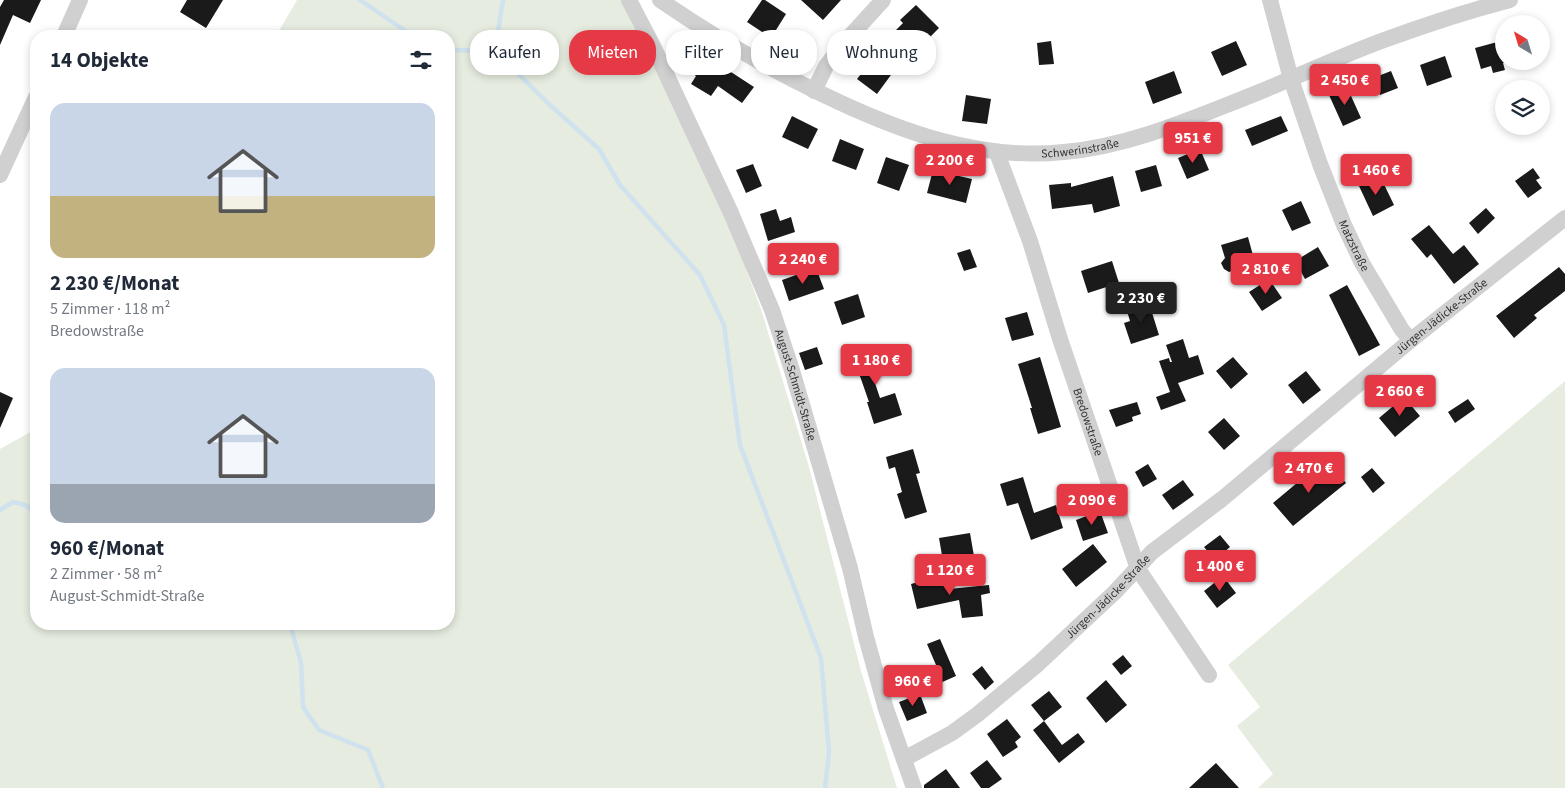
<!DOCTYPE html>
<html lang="de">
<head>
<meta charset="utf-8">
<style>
  :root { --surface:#fff; --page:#f2f2f3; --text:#1f2937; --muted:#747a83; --accent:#e63946 }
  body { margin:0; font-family:"Source Sans 3",sans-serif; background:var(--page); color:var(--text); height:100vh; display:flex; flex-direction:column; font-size:19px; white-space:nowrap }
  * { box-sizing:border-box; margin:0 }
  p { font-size:16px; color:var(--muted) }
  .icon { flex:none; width:28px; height:28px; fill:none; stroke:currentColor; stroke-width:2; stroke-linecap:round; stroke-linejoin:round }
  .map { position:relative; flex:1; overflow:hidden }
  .side { position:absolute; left:30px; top:30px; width:425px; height:600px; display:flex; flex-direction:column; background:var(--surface); border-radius:20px; box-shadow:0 2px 8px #0003 }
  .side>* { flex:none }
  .banner { position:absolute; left:470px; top:30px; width:475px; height:45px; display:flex; gap:10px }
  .needle { width:32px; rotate:322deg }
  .buttons { position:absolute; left:1495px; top:15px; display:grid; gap:10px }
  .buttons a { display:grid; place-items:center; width:55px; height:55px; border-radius:50%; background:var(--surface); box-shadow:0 2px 8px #0003; font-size:25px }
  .price { position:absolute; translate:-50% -42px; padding:0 11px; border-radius:5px; background:var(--accent); color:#fff; font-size:16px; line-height:32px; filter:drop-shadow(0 1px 2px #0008) }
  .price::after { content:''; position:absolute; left:50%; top:30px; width:15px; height:11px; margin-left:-8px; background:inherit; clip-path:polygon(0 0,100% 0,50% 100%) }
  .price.selected { background:#222; color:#fff }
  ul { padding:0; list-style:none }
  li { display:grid; align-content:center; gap:10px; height:265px; padding:0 20px }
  li span { display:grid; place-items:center; height:155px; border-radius:15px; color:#555 }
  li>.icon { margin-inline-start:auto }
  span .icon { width:90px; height:90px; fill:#fffc; stroke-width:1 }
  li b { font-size:21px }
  h2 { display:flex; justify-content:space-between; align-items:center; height:60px; padding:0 20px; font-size:21px }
  .tag { padding:0 18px; border-radius:20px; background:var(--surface); box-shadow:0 2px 8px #0003; font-size:18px; line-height:45px }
  .tag.selected { background:var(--accent); color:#fff }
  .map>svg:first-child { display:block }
</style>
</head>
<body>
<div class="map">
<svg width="1565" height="788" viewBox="0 0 1565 788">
  <rect width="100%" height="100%" fill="#fff"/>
  <path fill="#e6ecdf" d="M297 0H622L736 239 747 272 761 309 809 467 861 671 897 788H0V449L36 429V624H449V36H276Z
    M1565 381V788H1258L1273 774 1237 726 1260 707 1228 665Z"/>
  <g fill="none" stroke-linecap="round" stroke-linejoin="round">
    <path stroke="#cfe2ee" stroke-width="4.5" d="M360 0 413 36
      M449 50 495 51 550 105 599 149 620 185 700 275 724 325 740 445 821 658 829 752 825 788
      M495 51 503 0
      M0 510 13 502 25 505 36 513
      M290 624 301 663 303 707 319 730 368 750 383 788"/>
  </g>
  <path fill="#1a1a1a" d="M4 0H41L30 23 13 15 0 45V7Z
    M187 0H223L206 28 180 12Z
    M762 0H765L786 14 771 38 747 22Z
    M801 0H841L823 20Z
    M916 5 939 28 927 40 923 35 909 49 893 33 903 23 900 20Z
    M1051 41 1054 64 1039 65 1037 43Z
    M1236 41 1247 65 1222 76 1211 52Z
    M1501 41 1504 52V61L1506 62 1503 63 1505 70 1493 73 1491 66 1481 69 1475 48Z
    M880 50 899 64 877 94 857 79Z
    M699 55 706 59 708 57 754 87 742 103 718 86 711 96 691 84 696 76 689 71Z
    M1445 56 1452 77 1427 86 1420 65Z
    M1174 71 1182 93 1153 104 1145 82Z
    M1391 71 1398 88 1380 95 1373 78Z
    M1347 87 1361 118 1343 126 1329 95Z
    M966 95 991 99 987 124 962 121Z
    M792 116 818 129 808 149 782 137Z
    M1281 116 1288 131 1252 146 1245 130Z
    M840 139 864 149 856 170 832 161Z
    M1200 149 1209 170 1187 179 1178 158Z
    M886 157 909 165 899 191 877 183Z
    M753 164 762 186 746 193 736 170Z
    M1156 165 1162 186 1141 192 1135 171Z
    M1533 168 1540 178 1536 180 1542 188 1528 198 1515 181Z
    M933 170 972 179 966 203 927 193Z
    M1113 176 1120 206 1094 213 1092 204 1052 209 1049 185 1071 183V187Z
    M1380 176 1394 205 1373 216 1359 186Z
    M1301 201 1311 223 1292 231 1282 210Z
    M1486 208 1495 218 1478 234 1469 223Z
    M776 209 780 221 791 217 795 232 768 241 760 214Z
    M1429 225 1453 254 1464 245 1479 264 1454 284 1431 254 1427 258 1411 239Z
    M1248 237 1254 259 1237 265 1234 270 1229 272 1224 269 1221 263 1225 258 1221 245Z
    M1318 247 1329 266 1305 279 1295 261Z
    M970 249 977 267 964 271 957 253Z
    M1112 261 1119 283 1088 293 1081 271Z
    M1559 267 1565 274V291L1534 315 1537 318 1514 338 1496 316Z
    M816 268 824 289 789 301 782 280Z
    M1269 279 1282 298 1262 311 1249 292Z
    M1347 285 1380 345 1359 356 1329 295Z
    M858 294 865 317 842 325 834 302Z
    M1149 303 1159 335 1131 344 1124 323 1130 321 1127 311Z
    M1027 312 1034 335 1012 341 1005 318Z
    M1183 339 1189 358 1198 355 1204 374 1178 383 1186 401 1161 410 1156 397 1170 392 1159 361 1169 358 1170 362H1172L1166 345Z
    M878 345 887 371 873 377 880 398 895 393 902 415 874 424 867 402H869L854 359 868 354 866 349Z
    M817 347 823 364 805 370 799 353Z
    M1040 357 1061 427 1038 434 1030 408H1032L1018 364Z
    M1233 357 1248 374 1231 389 1216 371Z
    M1306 371 1321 390 1303 404 1288 385Z
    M0 392 13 398 0 428Z
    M1404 397 1420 416 1395 437 1379 418Z
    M1468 399 1475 409 1455 423 1448 412Z
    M1137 402 1141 414 1132 417 1133 421 1116 427 1109 410Z
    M1224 418 1240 436 1224 450 1208 432Z
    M913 449 920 473 916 474 927 512 905 519 897 494 902 492 895 467 889 469 886 457Z
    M1148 464 1157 479 1143 487 1135 472Z
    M1331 465 1346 483 1293 526 1273 503 1316 467 1321 473Z
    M1372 468 1385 483 1373 493 1361 477Z
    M1023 477 1034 513 1056 505 1063 528 1031 540 1018 503 1007 506 1000 484Z
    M1183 480 1194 495 1173 510 1162 495Z
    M1100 511 1108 533 1083 541 1076 520Z
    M970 533 975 562 944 567 939 538Z
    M1220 535 1230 547 1215 560 1204 547Z
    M1093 544 1107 562 1076 587 1062 569Z
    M944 575 949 589 989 585 990 593 981 595 983 616 962 618 959 600 917 609 911 584Z
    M1223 576 1236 593 1217 608 1204 591Z
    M940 639 956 676 931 687 924 670 936 665 927 644Z
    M1123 655 1132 666 1121 675 1112 664Z
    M982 666 994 682 985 690 972 674Z
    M1106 680 1127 705 1106 723 1086 698Z
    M1049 691 1062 707 1044 721 1031 705Z
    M920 694 927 713 907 721 899 702Z
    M1007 719 1021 737 1015 742 1018 747 1003 757 987 734Z
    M1044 721 1062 745 1078 733 1085 742 1059 763 1033 730Z
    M987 760 1002 779 989 788H981L970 773Z
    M1216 763 1239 788H1189Z
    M946 769 960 788H924V785Z"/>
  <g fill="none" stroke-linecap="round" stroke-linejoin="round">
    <g stroke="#d0d0d0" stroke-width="16">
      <path id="s1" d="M629 0 653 46 731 213 772 310 791 367 850 568 866 637 886 709 914 788"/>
      <path id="s2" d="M660 0C712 36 766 67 822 94 898 131 979 161 1064 152 1130 146 1191 119 1252 95 1297 77 1342 55 1387 39 1428 24 1468 11 1510 0"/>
      <path id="s3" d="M1270 0 1291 79 1320 164 1344 225 1362 263 1402 330 1411 340"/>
      <path d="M64 36 80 0"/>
      <path d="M814 91 826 66 842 45 883 0"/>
      <path id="s4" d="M997 153 1030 241 1060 339 1138 569 1209 675"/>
      <path d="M0 175 36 97"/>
      <path id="s5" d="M904 759 952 733 978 714 1038 664 1115 592 1152 552 1222 499 1411 340 1565 218"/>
    </g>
  </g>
  <g text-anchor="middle" stroke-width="5" stroke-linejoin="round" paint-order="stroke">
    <g font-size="12" fill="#333" stroke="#fff">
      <text dy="4" stroke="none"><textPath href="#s2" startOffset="456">Schwerinstraße</textPath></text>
      <text dy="4" stroke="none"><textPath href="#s3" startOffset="260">Matzstraße</textPath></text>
      <text dy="4" stroke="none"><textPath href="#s5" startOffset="698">Jürgen-Jädicke-Straße</textPath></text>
      <text dy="4" stroke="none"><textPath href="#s1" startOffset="420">August-Schmidt-Straße</textPath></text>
      <text dy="4" stroke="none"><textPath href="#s4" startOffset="284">Bredowstraße</textPath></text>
      <text dy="4" stroke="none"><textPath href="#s5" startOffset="262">Jürgen-Jädicke-Straße</textPath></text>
    </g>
  </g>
</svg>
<div class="buttons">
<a><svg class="needle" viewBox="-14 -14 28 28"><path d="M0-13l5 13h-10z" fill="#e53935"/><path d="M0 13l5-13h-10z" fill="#747a83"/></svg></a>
<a><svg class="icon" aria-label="layers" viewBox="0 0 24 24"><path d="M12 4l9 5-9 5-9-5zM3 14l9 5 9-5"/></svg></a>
</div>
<b class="price" style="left:1345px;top:106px">2 450 €</b>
<b class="price" style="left:1193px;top:164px">951 €</b>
<b class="price" style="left:950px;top:186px">2 200 €</b>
<b class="price" style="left:1376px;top:196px">1 460 €</b>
<b class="price" style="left:803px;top:285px">2 240 €</b>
<b class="price" style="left:1266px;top:295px">2 810 €</b>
<b class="price selected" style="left:1141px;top:324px">2 230 €</b>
<b class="price" style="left:876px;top:386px">1 180 €</b>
<b class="price" style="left:1400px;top:417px">2 660 €</b>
<b class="price" style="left:1309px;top:494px">2 470 €</b>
<b class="price" style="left:1092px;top:526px">2 090 €</b>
<b class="price" style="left:1220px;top:592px">1 400 €</b>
<b class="price" style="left:950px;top:596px">1 120 €</b>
<b class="price" style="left:913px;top:707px">960 €</b>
<div class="banner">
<a class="tag">Kaufen</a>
<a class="tag selected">Mieten</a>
<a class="tag">Filter</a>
<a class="tag">Neu</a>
<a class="tag">Wohnung</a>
</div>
<section class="side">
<h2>14 Objekte<svg class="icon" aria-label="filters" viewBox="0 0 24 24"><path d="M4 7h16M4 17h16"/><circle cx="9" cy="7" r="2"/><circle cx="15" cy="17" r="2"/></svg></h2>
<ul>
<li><span style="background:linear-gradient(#c9d6e8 60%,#c2b280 0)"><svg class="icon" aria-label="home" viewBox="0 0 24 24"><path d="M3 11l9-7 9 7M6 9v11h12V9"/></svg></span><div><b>2 230 €/Monat</b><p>5 Zimmer · 118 m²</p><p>Bredowstraße</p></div></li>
<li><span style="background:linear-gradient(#c9d6e8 75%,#9aa5b1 0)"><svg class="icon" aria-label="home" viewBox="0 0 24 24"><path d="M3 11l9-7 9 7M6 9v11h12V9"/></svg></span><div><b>960 €/Monat</b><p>2 Zimmer · 58 m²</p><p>August-Schmidt-Straße</p></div></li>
</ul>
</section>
</div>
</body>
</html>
